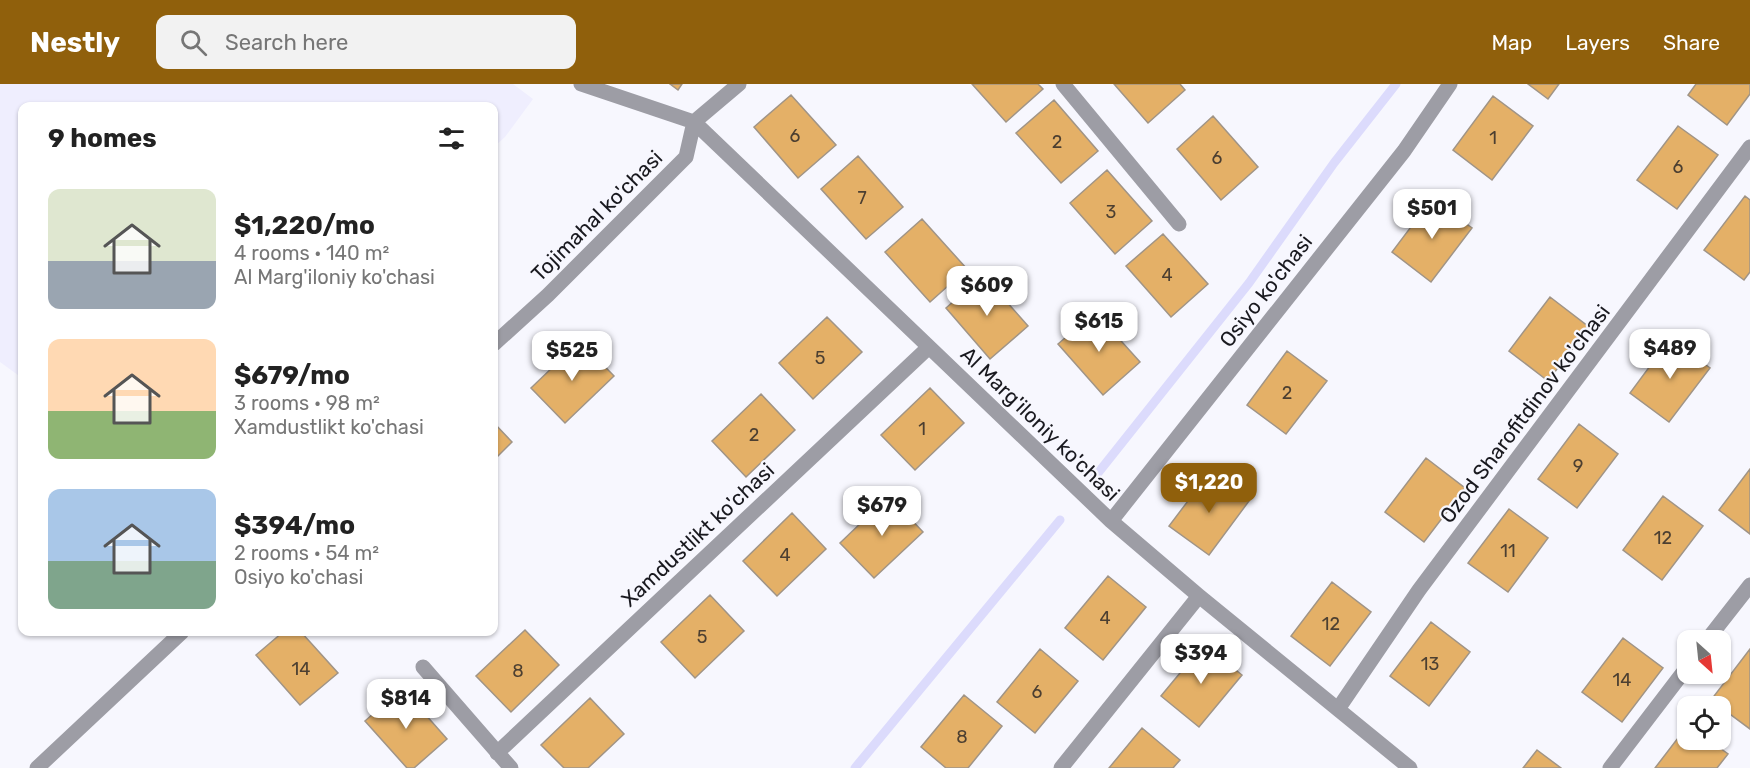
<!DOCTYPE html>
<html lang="en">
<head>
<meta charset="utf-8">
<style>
  :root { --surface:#fff; --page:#f2f2f2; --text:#222; --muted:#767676; --accent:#90600c }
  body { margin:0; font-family:Rubik,sans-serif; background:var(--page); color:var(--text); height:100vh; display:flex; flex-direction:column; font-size:22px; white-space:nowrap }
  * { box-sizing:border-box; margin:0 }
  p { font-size:20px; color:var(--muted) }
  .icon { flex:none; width:33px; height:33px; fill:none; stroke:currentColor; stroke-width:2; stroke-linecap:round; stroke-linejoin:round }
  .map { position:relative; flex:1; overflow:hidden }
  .details { position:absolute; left:18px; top:18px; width:480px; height:534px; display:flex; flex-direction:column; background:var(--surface); border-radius:12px; box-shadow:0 2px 4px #0004 }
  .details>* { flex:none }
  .needle { width:39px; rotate:153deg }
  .fabs { position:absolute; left:1677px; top:546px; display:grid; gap:12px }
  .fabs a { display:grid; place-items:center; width:54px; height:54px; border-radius:12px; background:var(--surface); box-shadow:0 2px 4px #0004; font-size:30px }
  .price { position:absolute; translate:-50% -51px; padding:0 14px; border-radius:12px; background:#fff; color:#222; font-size:20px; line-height:39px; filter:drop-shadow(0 2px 3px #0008) }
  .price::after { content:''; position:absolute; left:50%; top:36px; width:18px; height:14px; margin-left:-9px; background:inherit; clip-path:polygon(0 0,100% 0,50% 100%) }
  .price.active { background:var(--accent); color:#fff }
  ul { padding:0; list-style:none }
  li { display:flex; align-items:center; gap:18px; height:150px; padding:0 30px }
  li span { display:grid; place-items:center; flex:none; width:168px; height:120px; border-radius:12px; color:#555 }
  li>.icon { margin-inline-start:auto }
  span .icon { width:72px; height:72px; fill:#fffc; stroke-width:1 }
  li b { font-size:26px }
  h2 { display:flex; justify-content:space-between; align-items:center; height:72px; padding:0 30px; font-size:26px }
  header { display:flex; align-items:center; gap:36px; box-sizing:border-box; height:84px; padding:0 30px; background:var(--accent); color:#fff }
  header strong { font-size:28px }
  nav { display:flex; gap:33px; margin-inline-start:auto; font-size:21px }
  .search { width:420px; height:54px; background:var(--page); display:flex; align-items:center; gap:15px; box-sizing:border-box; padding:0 21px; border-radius:12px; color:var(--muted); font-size:22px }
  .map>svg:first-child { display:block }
</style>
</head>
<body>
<header>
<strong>Nestly</strong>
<div class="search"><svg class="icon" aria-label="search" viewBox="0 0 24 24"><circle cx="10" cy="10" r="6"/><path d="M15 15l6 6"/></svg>Search here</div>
<nav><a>Map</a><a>Layers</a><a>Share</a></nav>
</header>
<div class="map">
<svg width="1750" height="684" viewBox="0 0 1750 684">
  <rect width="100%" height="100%" fill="#f7f7fe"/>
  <path fill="#efeefe" d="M0 0H513L533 15 505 53 494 63V22H22V294L0 278Z"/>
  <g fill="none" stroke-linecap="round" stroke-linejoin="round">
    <path stroke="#dcdbfc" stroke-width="9" d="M1094 394 1249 199 1334 79 1396 0
      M855 684 1060 436"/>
  </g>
  <path fill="#e4b067" stroke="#a09486" stroke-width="1.5" d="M670 0H682L678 6Z
    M972 0H1038L1043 5 1006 38Z
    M1114 0H1180L1185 6 1148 39Z
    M1528 0H1559L1548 15Z
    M1696 0H1750V10L1727 41 1688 11Z
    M791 11 836 61 798 94 754 43Z
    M1493 12 1533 42 1492 96 1453 66Z
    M1054 16 1098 67 1061 99 1016 49Z
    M1213 32 1258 83 1221 116 1177 65Z
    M1678 42 1718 71 1677 125 1637 96Z
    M858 72 903 123 866 155 821 105Z
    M1107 86 1152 137 1115 170 1070 119Z
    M1745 112 1750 116V188L1744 196 1704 166Z
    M1432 115 1472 144 1431 198 1392 168Z
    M922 135 967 185 930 218 885 168Z
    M1163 150 1208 200 1171 233 1126 182Z
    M983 191 1028 242 990 275 946 224Z
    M1550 213 1589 243 1548 297 1509 267Z
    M1095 228 1140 278 1103 311 1058 260Z
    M827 233 862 268 813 315 779 279Z
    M1670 255 1710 284 1669 338 1630 309Z
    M580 257 614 292 565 339 531 304Z
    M1287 267 1327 297 1286 350 1247 321Z
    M930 304 964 339 915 386 881 351Z
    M761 310 795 346 746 393 712 357Z
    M494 339 512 358 494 376Z
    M1579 340 1618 370 1577 424 1538 395Z
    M1426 374 1465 404 1424 458 1385 428Z
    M1750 385V450L1719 426Z
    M1210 388 1249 417 1209 471 1169 442Z
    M889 412 923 448 874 494 840 459Z
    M1663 412 1703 442 1662 496 1623 466Z
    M1509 425 1548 454 1508 508 1468 479Z
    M792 429 826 465 777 512 743 477Z
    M1108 492 1146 523 1103 576 1065 544Z
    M1332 498 1371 528 1330 582 1291 552Z
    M710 511 744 547 695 594 661 558Z
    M1431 538 1470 568 1429 622 1390 592Z
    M525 546 559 581 511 628 476 592Z
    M283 548H301L338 589 300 621 256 571Z
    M1623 554 1663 584 1622 638 1582 608Z
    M1204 560 1242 591 1199 643 1161 612Z
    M1040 565 1078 597 1035 649 997 618Z
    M1750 565V645L1711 616Z
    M402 604 447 655 414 684H407L365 637Z
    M964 611 1002 642 968 684H946L921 663Z
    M590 614 624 650 588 684H564L541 661Z
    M1688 641V656H1709L1728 670 1717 684H1655Z
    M1142 644 1180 676 1173 684H1109Z
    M1537 666 1561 684H1523Z"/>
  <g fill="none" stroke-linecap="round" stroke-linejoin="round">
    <path stroke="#9d9da5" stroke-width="15" d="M581 0 694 38 1111 437 1199 512 1410 684
      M1063 0 1179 140
      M494 260 548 211 686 73 694 38 739 0
      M1111 437 1404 67 1450 0
      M1707 556 1750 501
      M423 583 511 684
      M1338 625 1419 506 1750 63
      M497 669 929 263
      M37 684 182 548
      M1061 684 1199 512
      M1610 684 1688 582"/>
  </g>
  <g text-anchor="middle" stroke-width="4.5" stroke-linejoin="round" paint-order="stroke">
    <g font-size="18" fill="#4c3f31">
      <text x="795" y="58">6</text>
      <text x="1493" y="60">1</text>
      <text x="1057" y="64">2</text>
      <text x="1217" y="80">6</text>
      <text x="1678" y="89">6</text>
      <text x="862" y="120">7</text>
      <text x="1111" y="134">3</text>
      <text x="1167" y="197">4</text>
      <text x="820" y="280">5</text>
      <text x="1287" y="315">2</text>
      <text x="922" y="351">1</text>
      <text x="754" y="357">2</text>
      <text x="1578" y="388">9</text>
      <text x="1663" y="460">12</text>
      <text x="1508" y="473">11</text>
      <text x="785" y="477">4</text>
      <text x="1105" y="540">4</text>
      <text x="1331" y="546">12</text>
      <text x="702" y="559">5</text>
      <text x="1430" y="586">13</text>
      <text x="301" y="591">14</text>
      <text x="518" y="593">8</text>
      <text x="1622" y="602">14</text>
      <text x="1037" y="614">6</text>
      <text x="962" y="659">8</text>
    </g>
    <g font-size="21" fill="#19191f" stroke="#f7f7fe">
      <text transform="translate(597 132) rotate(-45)" y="7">Tojimahal ko'chasi</text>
      <text transform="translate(1266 207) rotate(-52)" y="7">Osiyo ko'chasi</text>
      <text transform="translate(1525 330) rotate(-53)" y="7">Ozod Sharofitdinov ko'chasi</text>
      <text transform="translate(1040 340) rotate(44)" y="7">Al Marg'iloniy ko'chasi</text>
      <text transform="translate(698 451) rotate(-43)" y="7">Xamdustlikt ko'chasi</text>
    </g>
  </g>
</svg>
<div class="fabs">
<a><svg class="needle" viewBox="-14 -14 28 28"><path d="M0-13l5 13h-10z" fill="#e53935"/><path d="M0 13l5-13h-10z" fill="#767676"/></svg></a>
<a><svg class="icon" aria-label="locate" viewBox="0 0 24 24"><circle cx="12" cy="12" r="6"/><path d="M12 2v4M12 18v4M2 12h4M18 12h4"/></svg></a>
</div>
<b class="price" style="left:1432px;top:156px">$501</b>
<b class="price" style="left:987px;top:233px">$609</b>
<b class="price" style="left:1099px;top:269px">$615</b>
<b class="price" style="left:1670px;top:296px">$489</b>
<b class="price" style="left:572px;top:298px">$525</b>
<b class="price active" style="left:1209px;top:430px">$1,220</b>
<b class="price" style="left:882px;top:453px">$679</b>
<b class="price" style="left:1201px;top:601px">$394</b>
<b class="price" style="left:406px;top:646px">$814</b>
<section class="details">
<h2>9 homes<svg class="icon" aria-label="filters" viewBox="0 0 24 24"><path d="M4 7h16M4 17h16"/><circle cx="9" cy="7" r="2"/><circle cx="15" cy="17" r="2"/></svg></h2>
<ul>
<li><span style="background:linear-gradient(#dfe7d0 60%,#9aa5b1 0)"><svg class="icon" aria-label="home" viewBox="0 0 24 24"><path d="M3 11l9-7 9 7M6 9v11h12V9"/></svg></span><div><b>$1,220/mo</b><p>4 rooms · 140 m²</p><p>Al Marg'iloniy ko'chasi</p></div></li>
<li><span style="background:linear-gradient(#ffd9b3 60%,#8fb573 0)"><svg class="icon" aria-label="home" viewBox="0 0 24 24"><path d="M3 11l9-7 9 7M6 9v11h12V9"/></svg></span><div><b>$679/mo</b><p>3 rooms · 98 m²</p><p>Xamdustlikt ko'chasi</p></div></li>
<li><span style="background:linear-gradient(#a9c7e8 60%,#7fa58c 0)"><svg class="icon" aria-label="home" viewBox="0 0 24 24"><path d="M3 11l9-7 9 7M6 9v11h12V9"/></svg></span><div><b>$394/mo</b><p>2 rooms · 54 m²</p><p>Osiyo ko'chasi</p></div></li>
</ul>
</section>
</div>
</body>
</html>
